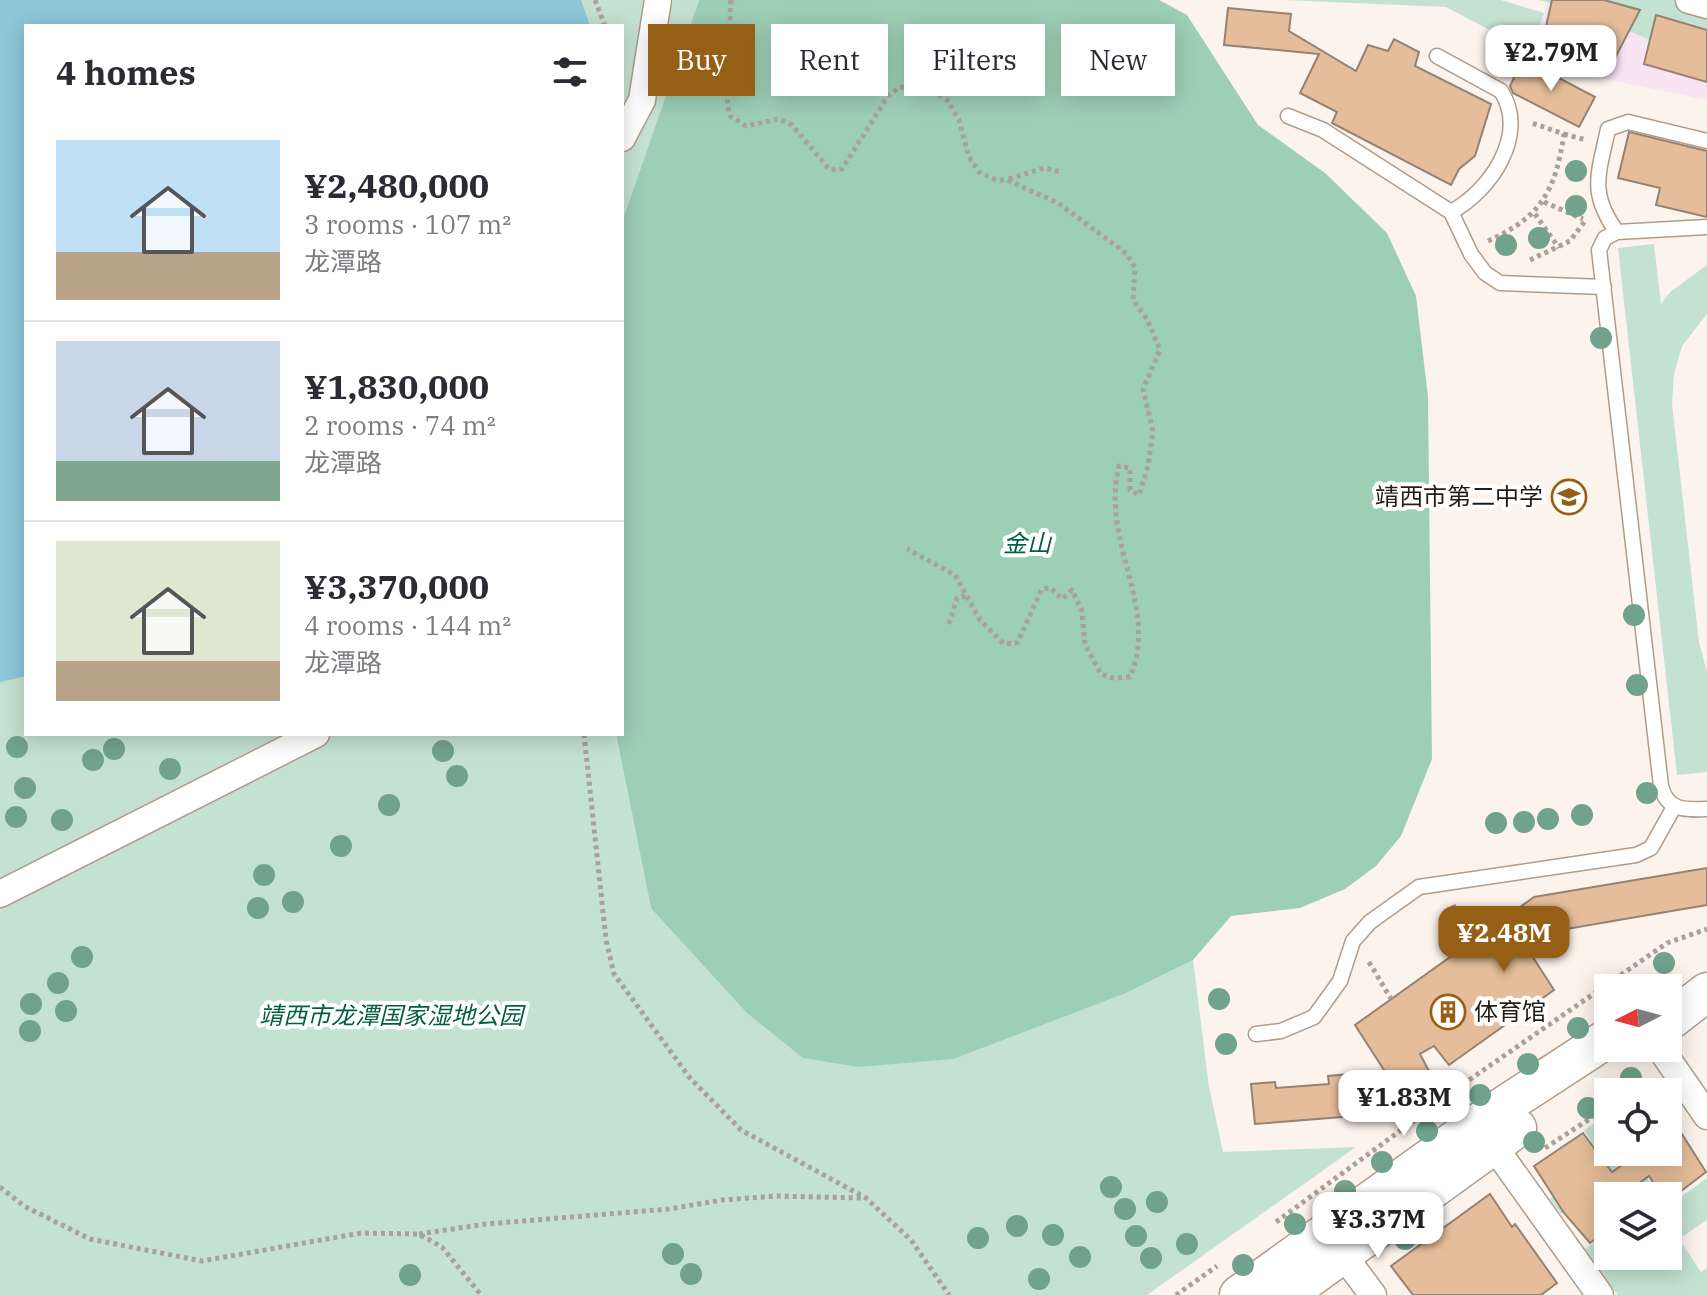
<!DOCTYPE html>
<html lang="en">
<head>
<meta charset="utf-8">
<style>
  :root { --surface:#fff; --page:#f7f7f7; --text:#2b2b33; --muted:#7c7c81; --line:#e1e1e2; --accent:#956016 }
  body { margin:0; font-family:"IBM Plex Serif","Noto Sans SC",serif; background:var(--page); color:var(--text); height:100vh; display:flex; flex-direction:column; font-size:30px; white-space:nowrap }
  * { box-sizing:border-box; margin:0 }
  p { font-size:26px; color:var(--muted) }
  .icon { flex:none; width:44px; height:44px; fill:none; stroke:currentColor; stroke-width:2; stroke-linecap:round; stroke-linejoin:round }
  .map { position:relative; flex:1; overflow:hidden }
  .panel { position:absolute; left:24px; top:24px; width:600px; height:712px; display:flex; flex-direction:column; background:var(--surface); border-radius:0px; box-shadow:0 4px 20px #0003 }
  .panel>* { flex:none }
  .banner { position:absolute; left:648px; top:24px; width:760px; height:72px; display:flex; gap:16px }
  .needle { width:52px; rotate:264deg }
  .fabs { position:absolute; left:1594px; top:974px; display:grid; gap:16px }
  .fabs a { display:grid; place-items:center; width:88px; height:88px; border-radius:0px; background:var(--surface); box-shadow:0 4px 20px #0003; font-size:40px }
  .price { position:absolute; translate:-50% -68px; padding:0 18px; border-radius:16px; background:#fff; color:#222; font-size:26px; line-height:52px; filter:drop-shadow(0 2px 4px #0008) }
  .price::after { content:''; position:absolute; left:50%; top:48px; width:24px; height:18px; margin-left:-12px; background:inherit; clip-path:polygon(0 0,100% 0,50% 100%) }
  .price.on { background:var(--accent); color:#fff }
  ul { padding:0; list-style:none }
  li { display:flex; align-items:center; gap:24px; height:200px; padding:0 32px }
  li+li { border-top:2px solid var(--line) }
  li span { display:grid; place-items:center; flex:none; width:224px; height:160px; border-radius:0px; color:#555 }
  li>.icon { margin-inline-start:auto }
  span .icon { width:96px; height:96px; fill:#fffc; stroke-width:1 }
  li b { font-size:34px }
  h2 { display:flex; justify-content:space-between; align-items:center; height:96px; padding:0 32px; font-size:34px }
  .tag { padding:0 28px; border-radius:0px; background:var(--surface); box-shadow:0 4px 20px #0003; font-size:28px; line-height:72px }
  .tag.on { background:var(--accent); color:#fff }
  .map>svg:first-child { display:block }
</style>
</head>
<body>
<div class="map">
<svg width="1707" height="1295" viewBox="0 0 1707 1295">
  <rect width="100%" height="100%" fill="#fcf3ec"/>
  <path fill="#f8e4f3" d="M1548 0 1707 16V100L1586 75 1531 52Z"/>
  <path fill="#c3e2d1" d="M0 0H671V6L674 0H699L622 222V26H26V734H616L651 908 1126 993 1193 960 1209 1087 1223 1152 1356 1147 1147 1295H0Z
    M1284 0H1501L1544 13 1531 52 1446 7Z
    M1539 0H1707V65L1588 13Z
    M1654 244 1661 304 1670 292 1707 265V314L1682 346 1674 374 1672 404 1699 642 1707 672V772L1677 775 1618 248Z
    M1608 1115V1152H1631L1658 1196H1631L1616 1174 1561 1214 1550 1199 1604 1161 1584 1130Z
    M1707 1178V1220L1679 1239 1701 1272 1707 1268V1295H1618L1585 1249 1608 1232V1256H1668V1206Z"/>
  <path fill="#9dcfb5" d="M699 0H1159L1187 15 1258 125 1325 173 1387 233 1416 296 1428 397 1432 759 1401 836 1376 866 1345 889 1300 908 1231 916 1193 960 1126 993 953 1059 859 1067 803 1058 747 1013 651 908 616 734H622V222Z"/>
  <path fill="#8ec7d9" d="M0 0H581L590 26H26V676L0 682Z"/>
  <path fill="#e5bd9b" stroke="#968272" stroke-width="2" d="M1552 0H1604L1640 10 1616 56 1544 35Z
    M1228 8 1291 14 1289 31 1356 71 1368 45 1388 51 1394 39 1419 52 1415 66 1491 104 1475 156 1459 169 1451 185 1332 123 1337 112 1300 93 1319 54 1224 45Z
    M1656 15 1707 30V82L1644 64Z
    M1523 59 1595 97 1579 127 1513 93 1510 86Z
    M1629 132 1707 151V217L1656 205 1660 188 1618 178Z
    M1707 868V905L1520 937 1554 990 1449 1065 1434 1046 1420 1054 1432 1077 1402 1098 1355 1025 1534 897Z
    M1362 1073 1365 1108 1355 1109V1116L1255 1124 1251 1084 1275 1082 1276 1088 1329 1084 1328 1076Z
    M1668 1112 1706 1172 1668 1201V1196H1662L1649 1176 1622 1196H1608V1230L1590 1243 1564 1213 1534 1166 1583 1133 1612 1172 1636 1155 1635 1152H1668Z
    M1490 1194 1512 1227 1515 1224 1557 1283 1541 1295H1413L1391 1266Z"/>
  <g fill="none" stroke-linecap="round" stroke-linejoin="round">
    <g stroke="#b09c8a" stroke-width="17">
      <path id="service" d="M1437 56 1501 91C1529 135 1490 191 1451 212
        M1288 116 1323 130 1451 212 1471 254 1485 273 1500 283 1604 287
        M1707 227 1617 232 1605 238 1599 250 1661 786C1667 811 1685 810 1707 809
        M1617 232C1588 192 1599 173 1608 129L1628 122 1707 141
        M1256 1034 1281 1031 1314 1017 1340 981 1353 941 1370 922 1419 887 1636 855 1651 848 1674 807"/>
    </g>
    <g stroke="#b09c8a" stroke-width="29">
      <path id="minor" d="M1689 0 1707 5
        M622 138 642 100 658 0
        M0 894 316 734
        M1660 1048 1707 1116
        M1493 1145 1600 1295
        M1343 1255 1373 1295"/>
    </g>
    <g stroke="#b09c8a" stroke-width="41">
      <path id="secondary" d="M1668 1022 1707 992
        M1239 1295 1487 1117 1608 1038
        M1286 1295 1517 1128"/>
    </g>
    <path stroke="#a9a19a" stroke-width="5" stroke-dasharray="4 4" stroke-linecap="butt" d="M595 0 605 26
      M731 0C727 35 738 42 740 73 727 87 725 98 730 116L746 126 779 119 792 125 830 170 842 169 888 96 900 87 933 91 947 100 959 120 969 157 979 172 996 180H1007L1058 203 1127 254 1135 268 1133 300 1147 319 1160 350 1143 389 1153 431 1148 466 1139 495 1130 490V468L1119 466C1100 543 1160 607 1130 677L1113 678 1101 674 1085 645 1082 611 1072 590 1062 599 1051 588 1042 589 1017 643 1004 644 980 620 955 575 907 549
      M1564 134 1586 140
      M1009 179 1044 168 1061 172
      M1544 202 1583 219
      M1535 214 1559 248
      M1488 241C1541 217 1555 192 1564 134L1532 123
      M1530 260 1570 241 1585 221
      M949 624 957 598 966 596
      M584 734 606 940 614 974 690 1078 741 1130 866 1198 911 1240 949 1295
      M1453 905 1469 944
      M1369 962 1391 999
      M1631 1092 1648 1080
      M1545 1148 1608 1107
      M0 1187 24 1206 90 1239 202 1261 361 1233 419 1234 442 1247 481 1295
      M1276 1222 1472 1078 1667 943 1707 929
      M419 1234 486 1224 669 1209 722 1200 777 1196 861 1198
      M1176 1295 1217 1266"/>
    <use href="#service" stroke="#fff" stroke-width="14"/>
    <use href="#minor" stroke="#fff" stroke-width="26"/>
    <use href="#secondary" stroke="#fff" stroke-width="38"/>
  </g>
  <g fill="#71a28d">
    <circle cx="1576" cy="171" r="11"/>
    <circle cx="1576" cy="206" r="11"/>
    <circle cx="1539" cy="238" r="11"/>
    <circle cx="1506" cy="245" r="11"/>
    <circle cx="1601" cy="338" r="11"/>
    <circle cx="1634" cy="615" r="11"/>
    <circle cx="1637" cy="685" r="11"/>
    <circle cx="17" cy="747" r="11"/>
    <circle cx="114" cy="749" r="11"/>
    <circle cx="443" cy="751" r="11"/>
    <circle cx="93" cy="760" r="11"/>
    <circle cx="170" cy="769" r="11"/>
    <circle cx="457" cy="776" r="11"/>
    <circle cx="25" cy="788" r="11"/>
    <circle cx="1647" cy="793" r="11"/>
    <circle cx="389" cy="805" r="11"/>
    <circle cx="1582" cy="815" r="11"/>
    <circle cx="16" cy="817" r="11"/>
    <circle cx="1548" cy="819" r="11"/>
    <circle cx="62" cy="820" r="11"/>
    <circle cx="1524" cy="822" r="11"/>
    <circle cx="1496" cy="823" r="11"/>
    <circle cx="341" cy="846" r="11"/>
    <circle cx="264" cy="875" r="11"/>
    <circle cx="293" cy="902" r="11"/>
    <circle cx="258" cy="908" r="11"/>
    <circle cx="82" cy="957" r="11"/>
    <circle cx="1664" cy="963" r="11"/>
    <circle cx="58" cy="983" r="11"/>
    <circle cx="1219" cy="999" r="11"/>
    <circle cx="31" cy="1004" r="11"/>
    <circle cx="66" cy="1011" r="11"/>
    <circle cx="1578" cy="1028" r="11"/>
    <circle cx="30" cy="1031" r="11"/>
    <circle cx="1226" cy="1044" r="11"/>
    <circle cx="1528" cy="1064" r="11"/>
    <circle cx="1631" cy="1078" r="11"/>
    <circle cx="1480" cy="1095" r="11"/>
    <circle cx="1588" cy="1108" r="11"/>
    <circle cx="1427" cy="1131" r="11"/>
    <circle cx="1534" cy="1142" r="11"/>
    <circle cx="1382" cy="1162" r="11"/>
    <circle cx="1111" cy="1187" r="11"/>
    <circle cx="1345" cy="1191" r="11"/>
    <circle cx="1157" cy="1202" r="11"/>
    <circle cx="1125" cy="1209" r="11"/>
    <circle cx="1295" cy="1224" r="11"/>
    <circle cx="1017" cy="1226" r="11"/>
    <circle cx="1053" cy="1235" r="11"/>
    <circle cx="1136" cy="1236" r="11"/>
    <circle cx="978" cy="1238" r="11"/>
    <circle cx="1405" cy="1239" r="11"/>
    <circle cx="1187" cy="1244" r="11"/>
    <circle cx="673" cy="1254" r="11"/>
    <circle cx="1080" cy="1257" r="11"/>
    <circle cx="1151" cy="1258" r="11"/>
    <circle cx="1243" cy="1265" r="11"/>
    <circle cx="691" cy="1274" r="11"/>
    <circle cx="410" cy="1275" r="11"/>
    <circle cx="1039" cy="1279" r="11"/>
  </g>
  <defs>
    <g id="school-ring" transform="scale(1.8)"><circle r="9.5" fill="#fff" stroke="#956016" stroke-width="1.5"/><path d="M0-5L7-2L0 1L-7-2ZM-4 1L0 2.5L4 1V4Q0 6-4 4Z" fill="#956016"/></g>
    <g id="building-ring" transform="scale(1.8)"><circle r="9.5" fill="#fff" stroke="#956016" stroke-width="1.5"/><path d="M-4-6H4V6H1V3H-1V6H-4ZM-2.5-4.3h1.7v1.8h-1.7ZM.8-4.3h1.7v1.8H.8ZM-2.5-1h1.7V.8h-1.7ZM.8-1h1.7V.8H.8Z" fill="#956016"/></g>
  </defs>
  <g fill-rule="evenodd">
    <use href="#school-ring" x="1569" y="497"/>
    <use href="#building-ring" x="1448" y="1012"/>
  </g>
  <g text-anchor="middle" stroke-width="8" stroke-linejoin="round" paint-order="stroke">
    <g font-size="24" fill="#241d16" stroke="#fff" text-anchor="end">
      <text x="1543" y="505">靖西市第二中学</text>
      <text x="1474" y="1020" text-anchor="start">体育馆</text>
    </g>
    <g font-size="24" font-style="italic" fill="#005f3f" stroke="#fff">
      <text x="1027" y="552">金山</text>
      <text x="391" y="1024">靖西市龙潭国家湿地公园</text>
    </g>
  </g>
</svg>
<div class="fabs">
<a><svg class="needle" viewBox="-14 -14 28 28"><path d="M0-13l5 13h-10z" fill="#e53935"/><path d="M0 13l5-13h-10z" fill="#7c7c81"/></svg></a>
<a><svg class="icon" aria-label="locate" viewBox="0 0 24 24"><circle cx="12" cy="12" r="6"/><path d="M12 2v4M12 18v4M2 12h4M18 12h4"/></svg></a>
<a><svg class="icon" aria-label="layers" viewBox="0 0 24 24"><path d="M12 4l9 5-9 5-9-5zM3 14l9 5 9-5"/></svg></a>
</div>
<b class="price" style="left:1551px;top:93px">¥2.79M</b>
<b class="price on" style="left:1504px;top:974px">¥2.48M</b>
<b class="price" style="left:1404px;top:1138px">¥1.83M</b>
<b class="price" style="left:1378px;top:1260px">¥3.37M</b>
<div class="banner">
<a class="tag on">Buy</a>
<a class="tag">Rent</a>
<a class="tag">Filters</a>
<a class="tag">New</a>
</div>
<section class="panel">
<h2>4 homes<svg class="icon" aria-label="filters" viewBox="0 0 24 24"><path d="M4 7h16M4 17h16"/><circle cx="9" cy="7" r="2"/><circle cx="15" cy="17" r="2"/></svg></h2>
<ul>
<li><span style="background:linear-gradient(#bfe0f5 70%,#b9a48a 0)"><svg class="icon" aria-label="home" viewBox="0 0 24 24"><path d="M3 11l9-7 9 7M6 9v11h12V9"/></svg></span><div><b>¥2,480,000</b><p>3 rooms · 107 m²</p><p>龙潭路</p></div></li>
<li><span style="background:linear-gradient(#c9d6e8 75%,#7fa58c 0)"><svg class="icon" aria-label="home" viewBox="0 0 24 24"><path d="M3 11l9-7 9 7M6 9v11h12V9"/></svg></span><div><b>¥1,830,000</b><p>2 rooms · 74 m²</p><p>龙潭路</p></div></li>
<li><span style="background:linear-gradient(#dfe7d0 75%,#b9a48a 0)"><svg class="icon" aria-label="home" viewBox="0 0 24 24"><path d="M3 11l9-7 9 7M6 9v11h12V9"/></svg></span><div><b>¥3,370,000</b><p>4 rooms · 144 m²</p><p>龙潭路</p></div></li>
</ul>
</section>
</div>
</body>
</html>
